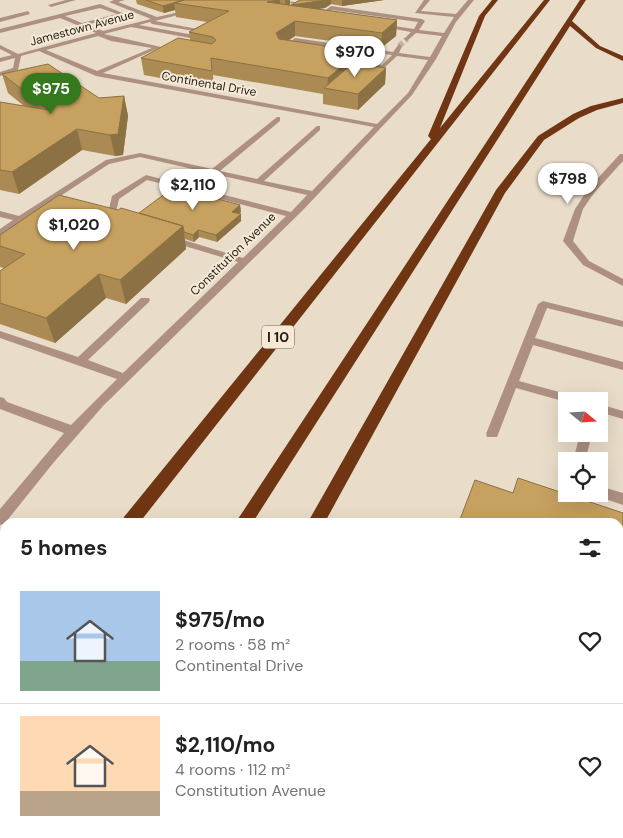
<!DOCTYPE html>
<html lang="en">
<head>
<meta charset="utf-8">
<style>
  :root { --surface:#fff; --page:#f2f2f2; --text:#222; --muted:#767676; --line:#e0e0e0; --accent:#347a1c }
  body { margin:0; font-family:"DM Sans",sans-serif; background:var(--page); color:var(--text); height:100vh; display:flex; flex-direction:column; font-size:19px; white-space:nowrap }
  * { box-sizing:border-box; margin:0 }
  p { font-size:16px; color:var(--muted) }
  .icon { flex:none; width:28px; height:28px; fill:none; stroke:currentColor; stroke-width:2; stroke-linecap:round; stroke-linejoin:round }
  .map { position:relative; flex:1; overflow:hidden }
  .panel { position:absolute; left:0px; top:518px; width:624px; height:321px; display:flex; flex-direction:column; background:var(--surface); border-radius:15px 15px 0 0; box-shadow:0 5px 20px #0002 }
  .panel>* { flex:none }
  .needle { width:32px; rotate:108deg }
  .controls { position:absolute; left:558px; top:392px; display:grid; gap:10px }
  .controls a { display:grid; place-items:center; width:50px; height:50px; border-radius:0px; background:var(--surface); box-shadow:0 5px 20px #0002; font-size:25px }
  .price { position:absolute; translate:-50% -42px; padding:0 11px; border-radius:18px; background:#fff; color:#222; font-size:16px; line-height:32px; filter:drop-shadow(0 1px 2px #0008) }
  .price::after { content:''; position:absolute; left:50%; top:30px; width:15px; height:11px; margin-left:-8px; background:inherit; clip-path:polygon(0 0,100% 0,50% 100%) }
  .price.selected { background:var(--accent); color:#fff }
  ul { padding:0; list-style:none }
  li { display:flex; align-items:center; gap:15px; height:125px; padding:0 20px }
  li+li { border-top:1px solid var(--line) }
  li span { display:grid; place-items:center; flex:none; width:140px; height:100px; border-radius:0px; color:#555 }
  li>.icon { margin-inline-start:auto }
  span .icon { width:60px; height:60px; fill:#fffc; stroke-width:1 }
  li b { font-size:21px }
  h2 { display:flex; justify-content:space-between; align-items:center; height:60px; padding:0 20px; font-size:21px }
  .map>svg:first-child { display:block }
</style>
</head>
<body>
<div class="map">
<svg width="623" height="838" viewBox="0 0 623 838">
  <rect width="100%" height="100%" fill="#e9dcc9"/>
  <g fill="none" stroke-linecap="round" stroke-linejoin="round">
    <path stroke="#c2b6a6" stroke-width="5.5" stroke-dasharray="5.5 2.5" stroke-linecap="butt" d="M399 46 407 39"/>
    <path fill="#ae9081" fill-rule="evenodd" d="M66 0H76L51 7 48 5Z
      M114 0H125L118 2 157 17 193 9V11L155 21 208 31 195 39 131 27 104 34 161 47 103 73 377 124 408 93 428 60 397 56 383 69 341 61 344 59 382 65 392 55 296 42 283 52H279V50L295 38 393 52 399 44 402 46 399 53 430 57 442 36 416 33 407 41 404 39 411 32 378 26 381 24 414 29 418 22 332 10 323 17V19L315 18 331 6 422 19 425 21 419 30 444 33 454 17 415 13 424 0H430L421 11 456 14 468 0H474L456 22 436 59 412 95 303 210 103 406 54 462 5 523 0 525V509L64 433 0 409V397L4 398 7 402 71 425 117 379 0 338V331L78 357 141 298H149L150 300 149 302 88 360 123 373 238 262 168 241V237H174L243 258 286 216 147 180 119 199 116 212 105 220H99V216L109 209 112 196 146 175 291 212 307 195 140 157 109 164 0 236V229L13 220 0 217V211L19 216 106 160 140 153 212 169 277 117H280V121L220 171 257 179 317 126H320V130L264 181 312 191 374 127 96 76 39 51 21 56 18 70 0 76V72L13 68 15 58 0 62V58L12 55 0 49V45L18 54 96 33 60 18 0 33V29L100 4 125 14 87 25 103 31 151 19 109 2ZM100 8 117 14 82 23 65 16ZM150 22 152 24 200 32 194 35 139 25ZM98 36 111 41 152 48 97 71 46 50Z
      M276 0 303 3 288 13 286 10 295 4Z
      M28 11 30 14 0 22V18Z
      M620 154H623V161L594 193 583 209 573 241 589 261 623 279V286L583 265 563 241 575 209 588 189Z
      M543 301 623 321V327L547 308 535 338 623 362V370L533 345 519 381 581 398 583 401 566 402 516 388 497 437H487L486 434 538 304Z
      M599 404 623 411V419L599 412Z
      M580 434H592L585 461H573Z
      M599 486 623 493V505L594 495 599 494Z"/>
    <path fill="#703613" fill-rule="evenodd" d="M492 0H498L485 16 440 128 544 0H550L140 522H122L124 517 431 139 428 136 479 16Z
      M580 0H586L572 21 600 46 623 56V61L596 48 570 26 253 522H236Z
      M623 98V103L597 110 579 118 544 140 505 193 325 522H308L496 190 538 136 573 114 591 106Z
      M5 669V694L0 696V671Z
      M29 834H54L52 838H27Z
      M130 834H154L152 838H128Z"/>
  </g>
  <path fill="#ab8a53" d="M136 0H290V5H289L291 6 299 0H294H384L342 6 331 4 325 8 316 9 397 20 396 36 381 48 295 36 289 40 359 64 386 68 385 84 358 110 323 104V94L213 75 214 88 144 75 141 58 190 40 189 32 207 22 176 17 175 10 164 13 137 4Z
    M2 74 99 98 124 96 128 116 123 155 115 156 82 150 19 194 0 190V102L24 106 8 93Z
    M240 205 241 212 239 213 241 221 217 242 199 237 194 242 185 239 186 249 126 304 106 298 55 343 0 324V271L4 268 0 267V235L118 210 139 213Z"/>
  <path fill="#8b7143" d="M278 0H280L281 14 267 2Z
    M285 0H290V5L286 7Z
    M327 0H331V4L325 8 291 13V5Z
    M342 0H384L342 6Z
    M174 3 175 10 164 13 163 6Z
    M397 20 396 36 381 48 382 33Z
    M295 21V36L277 48 276 33Z
    M360 51 359 67 327 88 328 78Z
    M386 68 385 84 358 110V94Z
    M124 96 128 116 123 155 115 156 110 135Z
    M77 129 82 150 19 194 12 172Z
    M240 205 241 212 233 218 232 212Z
    M241 214V221L217 242 216 235Z
    M183 226 186 249 126 304 120 280Z
    M198 230 199 237 194 242 193 235Z
    M99 274 106 298 55 343 46 318Z"/>
  <path fill="#c7a160" stroke="#8b7143" d="M146 0H184L163 6Z
    M184 0H278L267 2 397 20 382 33 295 21 276 33 279 39 360 51 328 78 211 58 212 71 141 58 178 38 212 44 216 40 213 37 189 32 229 11 174 3Z
    M300 0H327L291 5Z
    M353 63 386 68 358 94 324 88Z
    M48 64 99 98 124 96 118 134 110 135 77 129 12 172 0 170V102L49 110 2 74Z
    M174 187 240 205 232 212 241 214 216 235 198 230 193 235 184 232 183 226 139 213Z
    M59 195 118 210 121 208 183 226 120 280 99 274 46 318 0 303V271L25 254 0 246V235Z
    M518 478 623 513V838H341L342 834H619V522H459L475 480 513 493Z"/>
  <g text-anchor="middle" stroke-width="4" stroke-linejoin="round" paint-order="stroke">
    <g font-size="12" fill="#252019" stroke="#f6ead6">
      <text transform="translate(82 28) rotate(-15)" y="4">Jamestown Avenue</text>
      <text transform="translate(209 84) rotate(10)" y="4">Continental Drive</text>
      <text transform="translate(233 254) rotate(-44)" y="4">Constitution Avenue</text>
    </g>
    <rect fill="#f6ead6" stroke="#645d52" stroke-width="1" x="262" y="325.5" width="32" height="23" rx="4"/>
    <g font-size="14" font-weight="bold" fill="#252019">
      <text x="278" y="342">I 10</text>
    </g>
  </g>
</svg>
<div class="controls">
<a><svg class="needle" viewBox="-14 -14 28 28"><path d="M0-13l5 13h-10z" fill="#e53935"/><path d="M0 13l5-13h-10z" fill="#767676"/></svg></a>
<a><svg class="icon" aria-label="locate" viewBox="0 0 24 24"><circle cx="12" cy="12" r="6"/><path d="M12 2v4M12 18v4M2 12h4M18 12h4"/></svg></a>
</div>
<b class="price" style="left:355px;top:78px">$970</b>
<b class="price selected" style="left:51px;top:115px">$975</b>
<b class="price" style="left:568px;top:205px">$798</b>
<b class="price" style="left:193px;top:211px">$2,110</b>
<b class="price" style="left:74px;top:251px">$1,020</b>
<section class="panel">
<h2>5 homes<svg class="icon" aria-label="filters" viewBox="0 0 24 24"><path d="M4 7h16M4 17h16"/><circle cx="9" cy="7" r="2"/><circle cx="15" cy="17" r="2"/></svg></h2>
<ul>
<li><span style="background:linear-gradient(#a9c7e8 70%,#7fa58c 0)"><svg class="icon" aria-label="home" viewBox="0 0 24 24"><path d="M3 11l9-7 9 7M6 9v11h12V9"/></svg></span><div><b>$975/mo</b><p>2 rooms · 58 m²</p><p>Continental Drive</p></div><svg class="icon" aria-label="heart" viewBox="0 0 24 24"><path d="M12 20l-8-8c-3-5 5-10 8-4 3-6 11-1 8 4z"/></svg></li>
<li><span style="background:linear-gradient(#ffd9b3 75%,#b9a48a 0)"><svg class="icon" aria-label="home" viewBox="0 0 24 24"><path d="M3 11l9-7 9 7M6 9v11h12V9"/></svg></span><div><b>$2,110/mo</b><p>4 rooms · 112 m²</p><p>Constitution Avenue</p></div><svg class="icon" aria-label="heart" viewBox="0 0 24 24"><path d="M12 20l-8-8c-3-5 5-10 8-4 3-6 11-1 8 4z"/></svg></li>
</ul>
</section>
</div>
</body>
</html>
